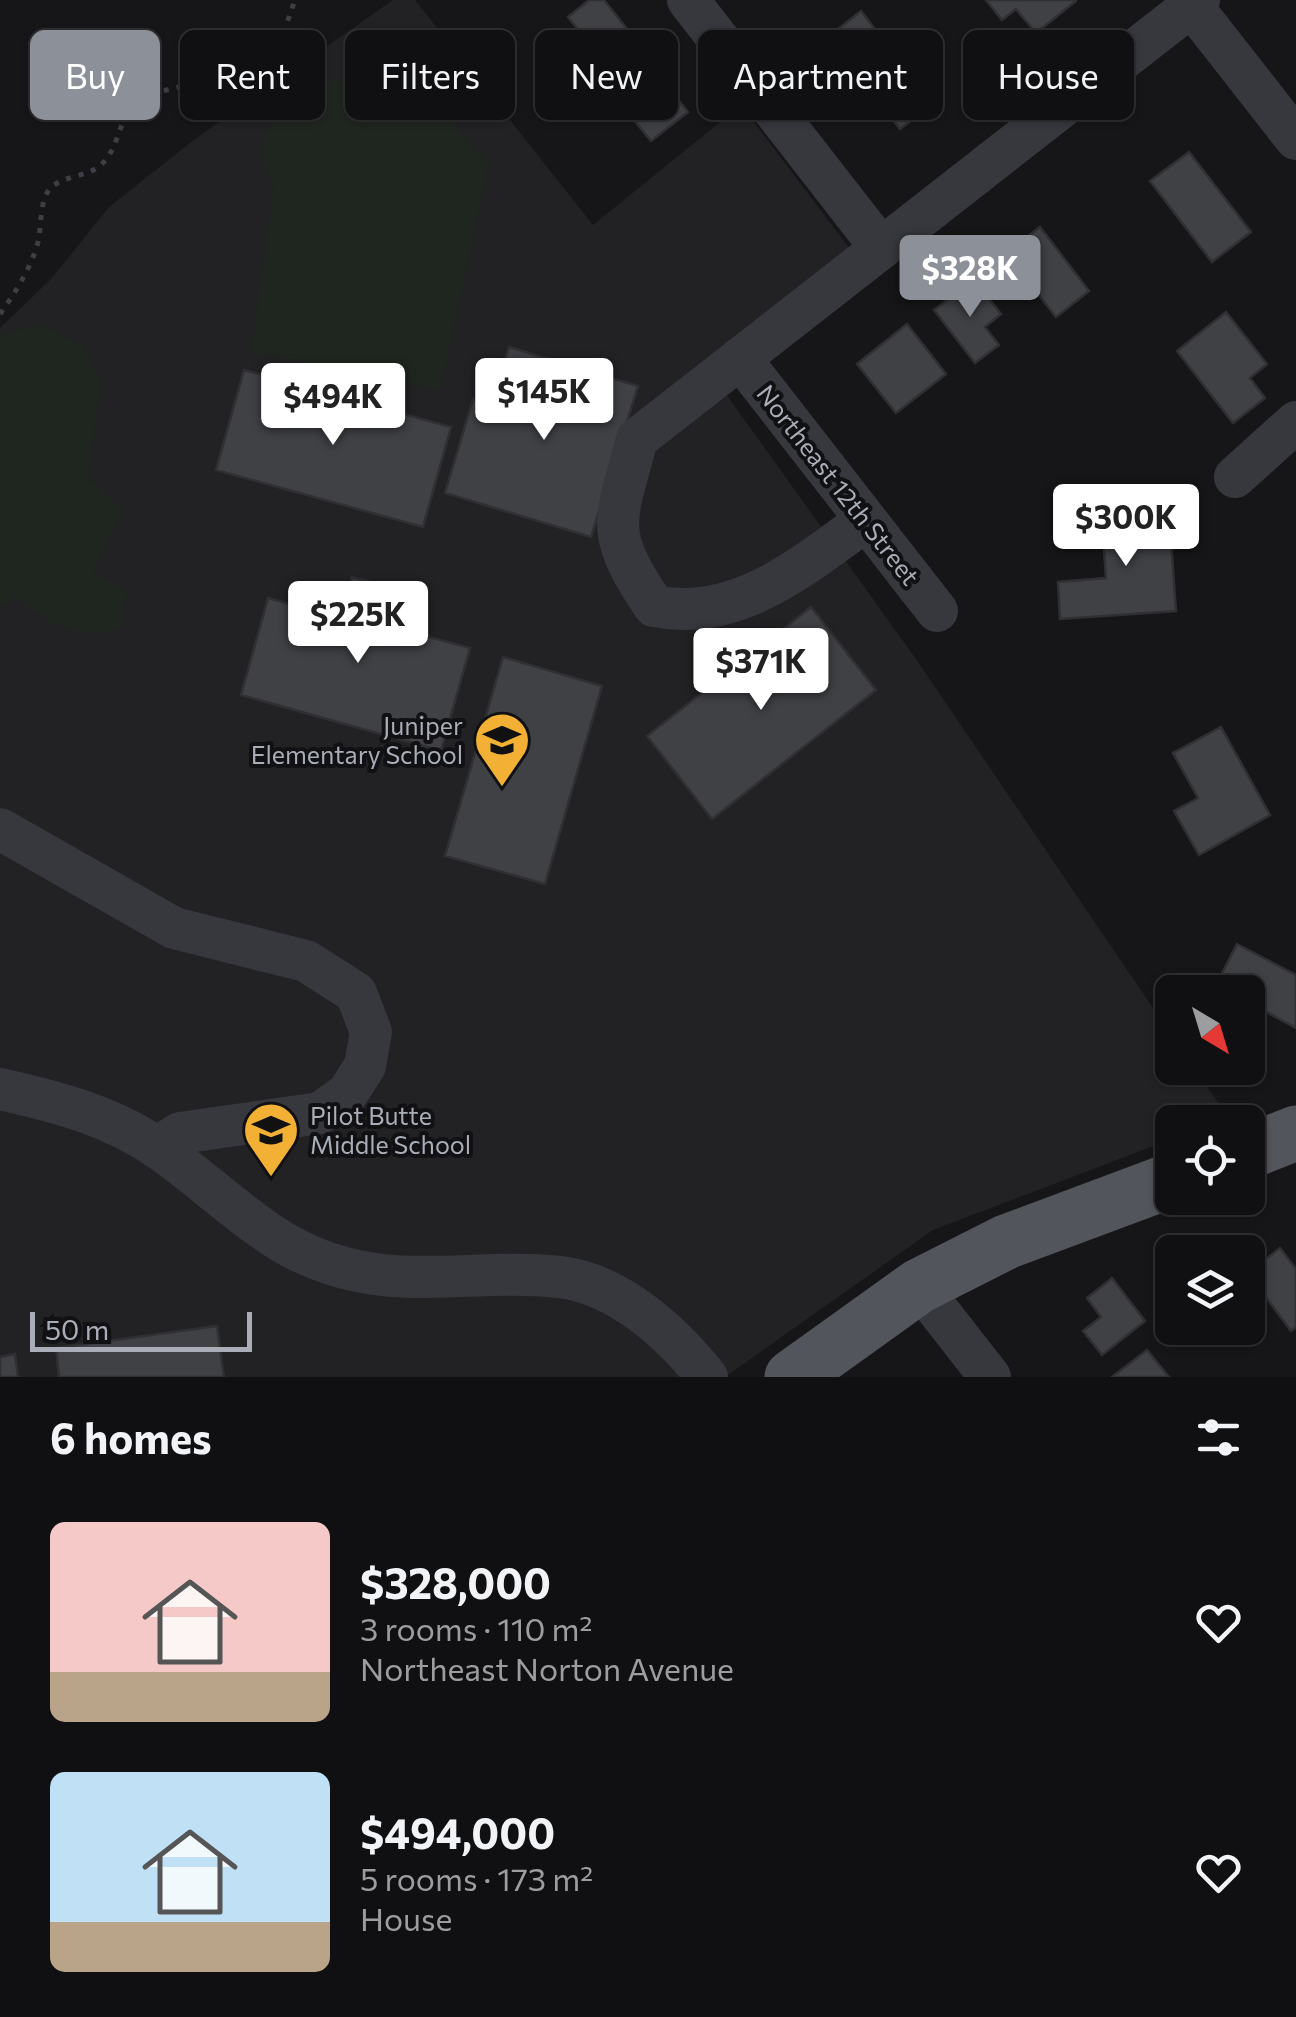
<!DOCTYPE html>
<html lang="en">
<head>
<meta charset="utf-8">
<style>
  :root { --surface:#101012; --page:#19191b; --text:#f1f3f6; --muted:#9c9d9f; --line:#303032; --accent:#8c9099 }
  body { margin:0; font-family:Commissioner,sans-serif; background:var(--page); color:var(--text); height:100vh; display:flex; flex-direction:column; font-size:38px; white-space:nowrap }
  * { box-sizing:border-box; margin:0 }
  p { font-size:32px; color:var(--muted) }
  .icon { flex:none; width:55px; height:55px; fill:none; stroke:currentColor; stroke-width:2; stroke-linecap:round; stroke-linejoin:round }
  .map { position:relative; height:1377px; overflow:hidden }
  .drawer { display:flex; flex-direction:column; background:var(--surface); flex:1 }
  .drawer>* { flex:none }
  .guide { position:absolute; left:30px; top:30px; width:1238px; height:90px; display:flex; gap:20px }
  .needle { width:65px; rotate:142deg }
  .fabs { position:absolute; left:1155px; top:975px; display:grid; gap:20px }
  .fabs a { display:grid; place-items:center; width:110px; height:110px; border-radius:15px; background:var(--surface); box-shadow:0 2px 8px #0004,0 0 0 2px var(--line); font-size:50px }
  .scale { position:absolute; left:30px; bottom:25px; width:222px; box-sizing:border-box; padding-left:10px; border:5px solid #a8adb8; border-top:0; font-size:28px; line-height:35px; white-space:nowrap; color:#a8adb8; -webkit-text-stroke:8px #111113; paint-order:stroke }
  .price { position:absolute; translate:-50% -85px; padding:0 22px; border-radius:10px; background:#fff; color:#222; font-size:32px; line-height:65px; filter:drop-shadow(0 2px 5px #0008) }
  .price::after { content:''; position:absolute; left:50%; top:60px; width:30px; height:22px; margin-left:-15px; background:inherit; clip-path:polygon(0 0,100% 0,50% 100%) }
  .price.active { background:var(--accent); color:#fff }
  ul { padding:0; list-style:none }
  li { display:flex; align-items:center; gap:30px; height:250px; padding:0 50px }
  li span { display:grid; place-items:center; flex:none; width:280px; height:200px; border-radius:15px; color:#555 }
  li>.icon { margin-inline-start:auto }
  span .icon { width:120px; height:120px; fill:#fffc; stroke-width:1 }
  li b { font-size:42px }
  h2 { display:flex; justify-content:space-between; align-items:center; height:120px; padding:0 50px; font-size:42px }
  .chip { padding:0 35px; border-radius:15px; background:var(--surface); box-shadow:0 2px 8px #0004,0 0 0 2px var(--line); font-size:35px; line-height:90px }
  .chip.active { background:var(--accent); color:#fff }
  .map>svg:first-child { display:block }
</style>
</head>
<body>
<div class="map">
<svg width="1296" height="1377" viewBox="0 0 1296 1377">
  <rect width="100%" height="100%" fill="#161618"/>
  <path fill="#222225" d="M393 0H415L593 225 741 105 853 253 726 394 916 659 1172 1036V1068H1194L1229 1118 1172 1122V1139L933 1230 725 1377H0V328L51 279 109 207 195 139Z"/>
  <path fill="#1e261f" d="M377 76 427 96 489 163 440 391 251 351 274 186 260 154C279 93 317 78 377 76Z
    M42 325 83 346 101 382 88 479 123 509 92 571 126 591 122 627C79 642 45 622 13 595L5 606 0 604V334Z"/>
  <path fill="#404145" stroke="#303034" stroke-width="2.5" d="M589 0H604L639 44 608 68 568 17Z
    M986 0H1076V1L1036 33 1016 9 1002 20Z
    M861 11 933 104 900 129 874 96 865 103 819 44Z
    M651 66 688 112 651 141 614 95Z
    M1189 152 1251 232 1212 262 1150 181Z
    M1040 227 1089 291 1056 317 1025 277 1004 293 985 269Z
    M974 279 1001 314 985 327 999 345 975 363 934 310Z
    M1226 312 1267 364 1250 378 1265 398 1233 423 1177 351Z
    M907 324 946 374 896 413 857 364Z
    M509 347 638 386 591 537 445 493 473 399 491 405Z
    M244 370 451 427 423 527 216 470Z
    M1156 503 1158 527H1170L1176 611 1060 619 1058 582 1106 578 1101 507Z
    M352 577 392 588 389 600 410 606 404 630 470 648 441 751 241 695 268 598 322 613 327 598 345 603Z
    M811 607 876 690 712 819 647 736Z
    M503 657 602 686 545 884 445 856Z
    M1221 727 1270 815 1199 855 1174 811 1198 798 1173 753Z
    M1237 944 1296 975V1028L1248 1002V992H1229L1216 985Z
    M1280 1248 1296 1269V1327L1291 1331 1248 1273Z
    M1112 1278 1145 1321 1102 1355 1083 1331 1101 1317 1087 1298Z
    M217 1326 224 1377H59L56 1348Z
    M1147 1350 1169 1377H1112Z
    M15 1354 18 1377H0V1357Z"/>
  <g fill="none" stroke-linecap="round" stroke-linejoin="round">
    <path stroke="#3d3f44" stroke-width="5" stroke-dasharray="5 8" stroke-linecap="butt" d="M0 314C15 293 29 271 37 246 42 229 39 208 47 193 57 175 87 178 101 165 120 147 119 117 137 97L263 67 275 57 295 0"/>
    <path stroke="#37383d" stroke-width="42" d="M688 0 881 248
      M1187 0 1296 139
      M740 358 937 611
      M1235 477 1296 422
      M865 521C802 567 736 623 654 606 603 530 615 523 637 439L1199 0
      M0 829 174 928 306 961 356 993 371 1032 365 1066 347 1094 320 1113 180 1133 158 1147
      M0 1089C58 1102 113 1116 162 1151 205 1181 252 1227 297 1250 389 1296 465 1267 559 1277 618 1283 672 1333 707 1377
      M919 1286 990 1377"/>
    <path stroke="#53555c" stroke-width="55" d="M1248 1152 1296 1133
      M792 1377 919 1286 1006 1242 1172 1180"/>
  </g>
  <defs>
    <g id="school-pin" transform="scale(2.875)"><path d="M0 17L-7.5 6A9.5 9.5 0 1 1 7.5 6Z" fill="#f2b134" stroke="#111113"/><path d="M0-5L7-2L0 1L-7-2ZM-4 1L0 2.5L4 1V4Q0 6-4 4Z" fill="#111"/></g>
  </defs>
  <g fill-rule="evenodd">
    <use href="#school-pin" x="502" y="740"/>
    <use href="#school-pin" x="271" y="1130"/>
  </g>
  <g text-anchor="middle" stroke-width="8" stroke-linejoin="round" paint-order="stroke">
    <g font-size="25" fill="#a8adb8" stroke="#111113">
      <text transform="translate(838 485) rotate(52)" y="9">Northeast 12th Street</text>
    </g>
    <g font-size="25" fill="#a8adb8" stroke="#111113" text-anchor="end">
      <text x="463" y="735">Juniper<tspan x="463" dy="29">Elementary School</tspan></text>
      <text x="310" y="1125" text-anchor="start">Pilot Butte<tspan x="310" dy="29">Middle School</tspan></text>
    </g>
  </g>
</svg>
<div class="fabs">
<a><svg class="needle" viewBox="-14 -14 28 28"><path d="M0-13l5 13h-10z" fill="#e53935"/><path d="M0 13l5-13h-10z" fill="#9c9d9f"/></svg></a>
<a><svg class="icon" aria-label="locate" viewBox="0 0 24 24"><circle cx="12" cy="12" r="6"/><path d="M12 2v4M12 18v4M2 12h4M18 12h4"/></svg></a>
<a><svg class="icon" aria-label="layers" viewBox="0 0 24 24"><path d="M12 4l9 5-9 5-9-5zM3 14l9 5 9-5"/></svg></a>
</div>
<div class="scale">50 m</div>
<b class="price active" style="left:970px;top:320px">$328K</b>
<b class="price" style="left:544px;top:443px">$145K</b>
<b class="price" style="left:333px;top:448px">$494K</b>
<b class="price" style="left:1126px;top:569px">$300K</b>
<b class="price" style="left:358px;top:666px">$225K</b>
<b class="price" style="left:761px;top:713px">$371K</b>
<div class="guide">
<a class="chip active">Buy</a>
<a class="chip">Rent</a>
<a class="chip">Filters</a>
<a class="chip">New</a>
<a class="chip">Apartment</a>
<a class="chip">House</a>
</div>
</div>
<section class="drawer">
<h2>6 homes<svg class="icon" aria-label="filters" viewBox="0 0 24 24"><path d="M4 7h16M4 17h16"/><circle cx="9" cy="7" r="2"/><circle cx="15" cy="17" r="2"/></svg></h2>
<ul>
<li><span style="background:linear-gradient(#f6c9c9 75%,#b9a48a 0)"><svg class="icon" aria-label="home" viewBox="0 0 24 24"><path d="M3 11l9-7 9 7M6 9v11h12V9"/></svg></span><div><b>$328,000</b><p>3 rooms · 110 m²</p><p>Northeast Norton Avenue</p></div><svg class="icon" aria-label="heart" viewBox="0 0 24 24"><path d="M12 20l-8-8c-3-5 5-10 8-4 3-6 11-1 8 4z"/></svg></li>
<li><span style="background:linear-gradient(#bfe0f5 75%,#b9a48a 0)"><svg class="icon" aria-label="home" viewBox="0 0 24 24"><path d="M3 11l9-7 9 7M6 9v11h12V9"/></svg></span><div><b>$494,000</b><p>5 rooms · 173 m²</p><p>House</p></div><svg class="icon" aria-label="heart" viewBox="0 0 24 24"><path d="M12 20l-8-8c-3-5 5-10 8-4 3-6 11-1 8 4z"/></svg></li>
</ul>
</section>
</body>
</html>
